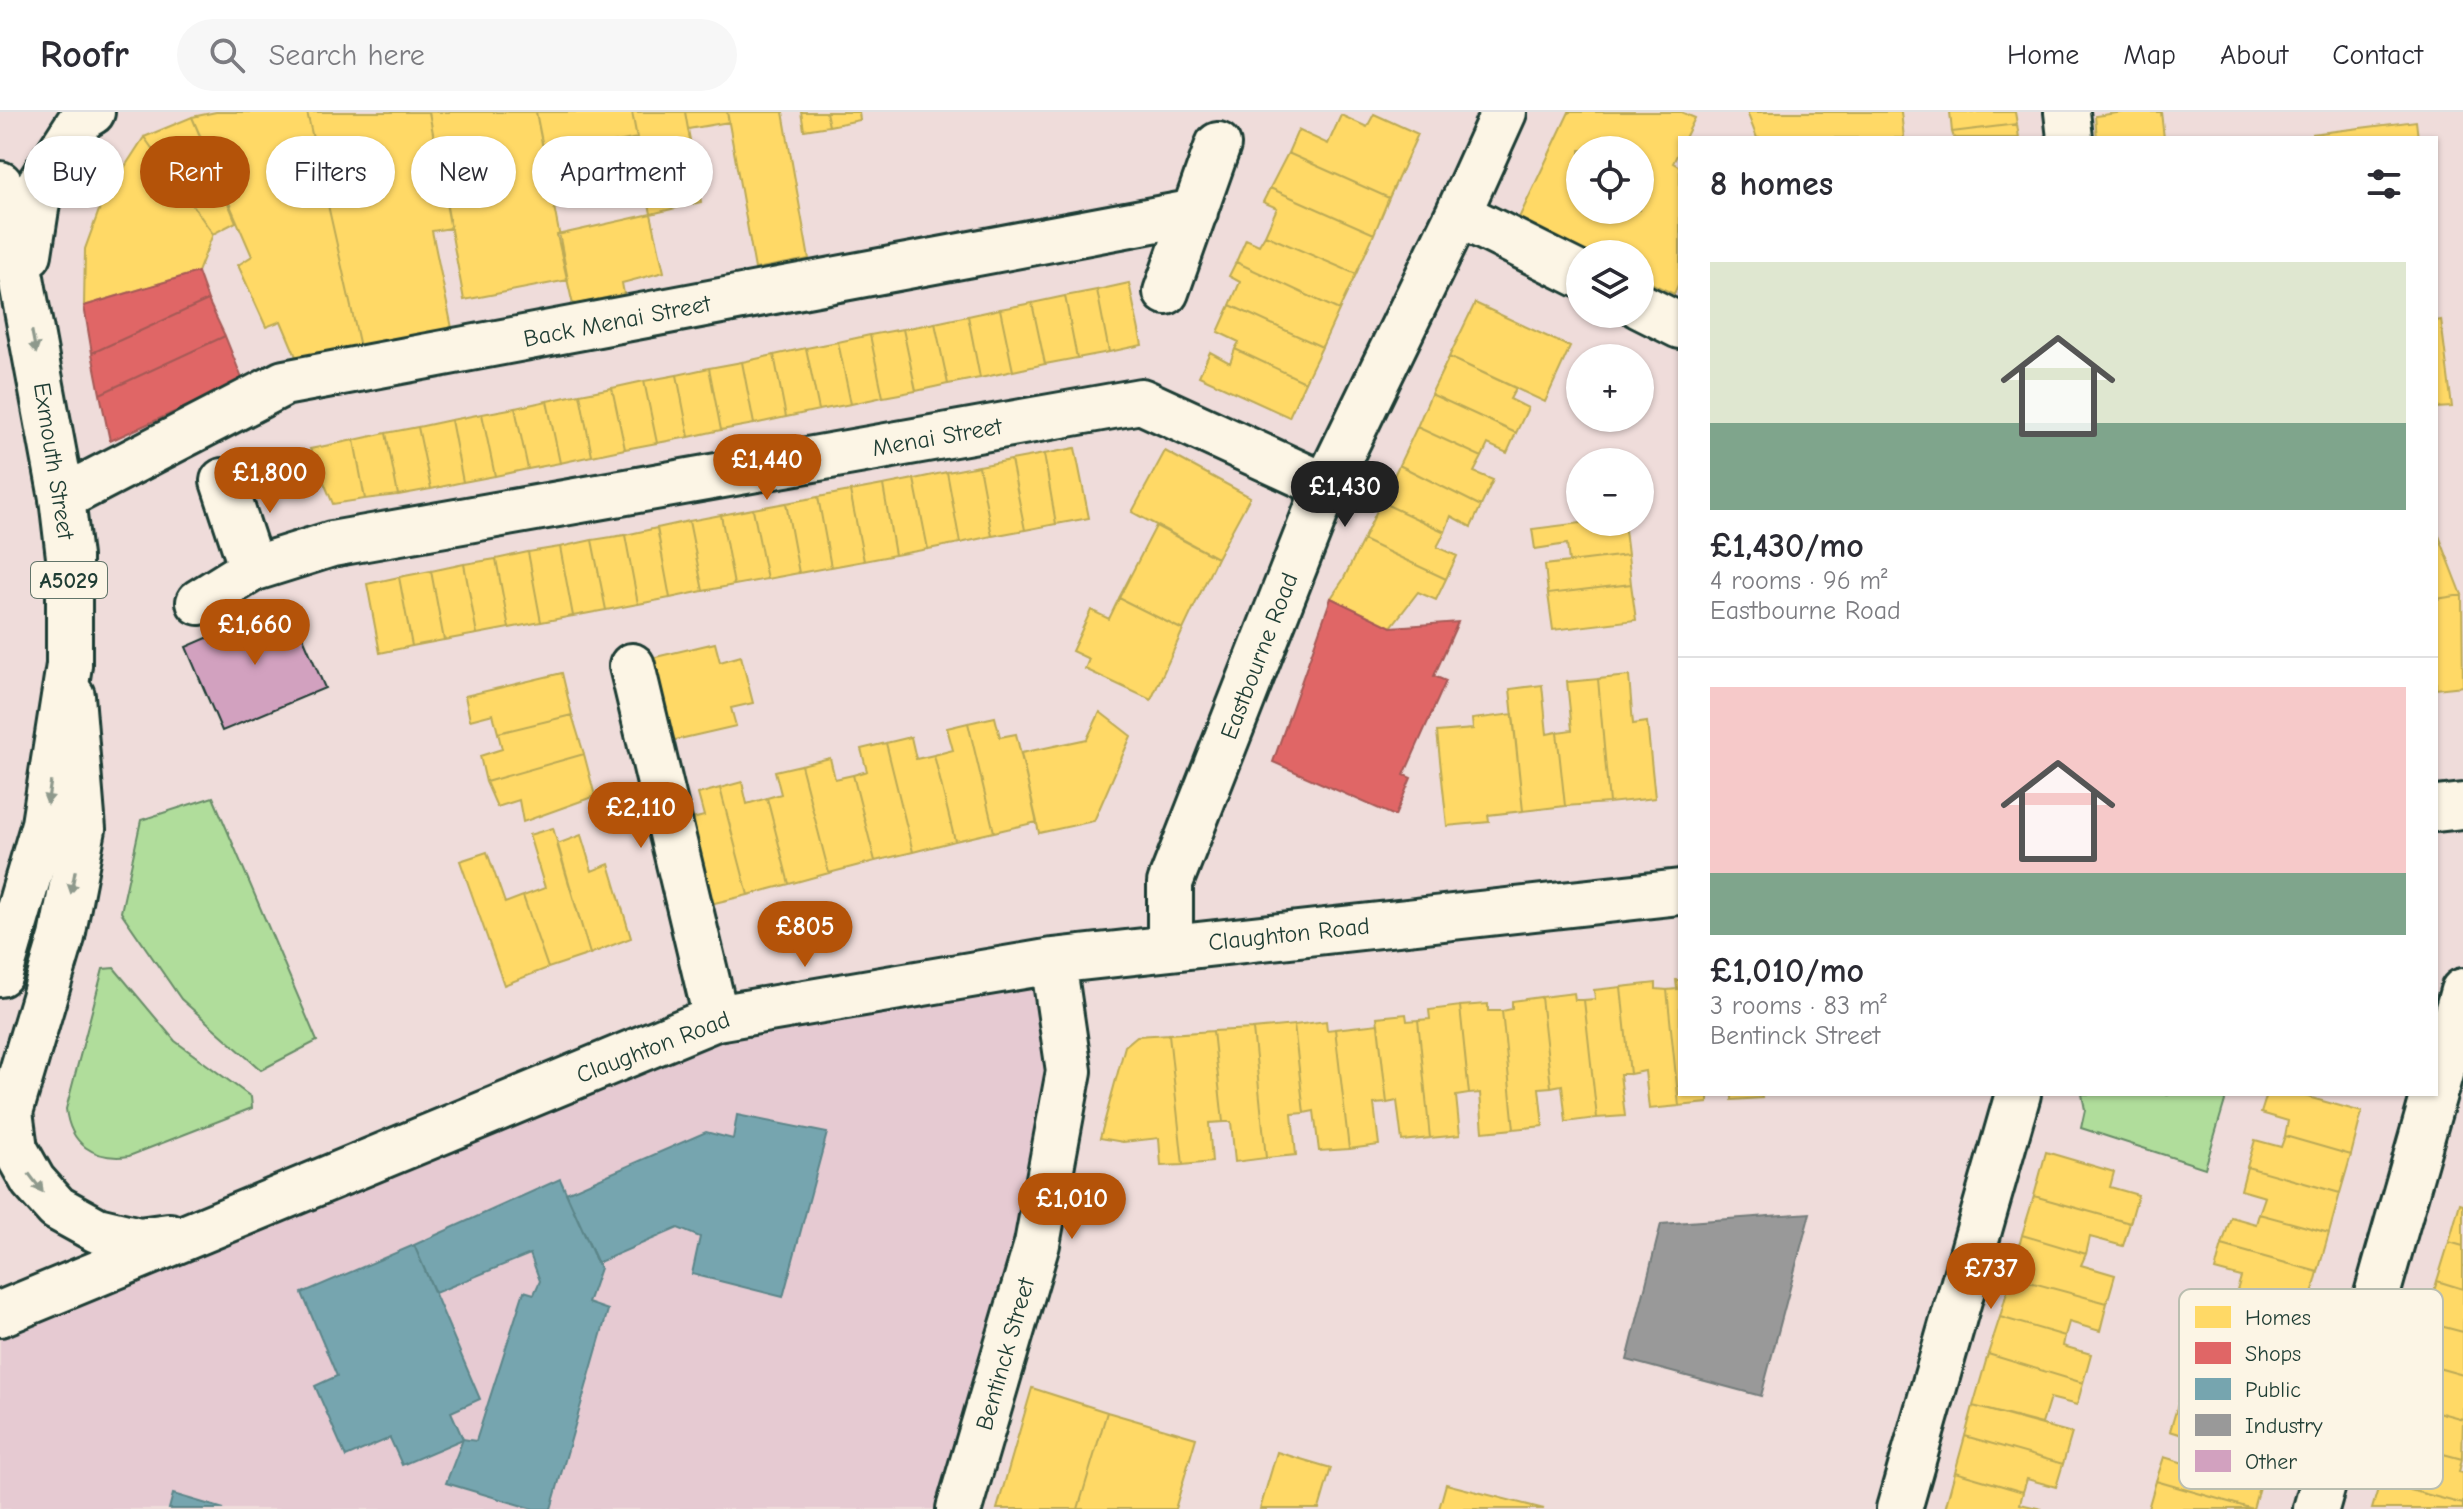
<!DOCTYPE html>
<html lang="en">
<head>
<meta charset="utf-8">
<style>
  :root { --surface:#fff; --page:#f7f7f7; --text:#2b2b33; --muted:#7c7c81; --line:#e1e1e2; --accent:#b45309 }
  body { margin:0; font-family:"Comic Neue",sans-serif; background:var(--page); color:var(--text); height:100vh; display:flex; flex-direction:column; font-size:30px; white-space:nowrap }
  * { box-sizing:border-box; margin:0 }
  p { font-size:26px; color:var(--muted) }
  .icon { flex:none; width:44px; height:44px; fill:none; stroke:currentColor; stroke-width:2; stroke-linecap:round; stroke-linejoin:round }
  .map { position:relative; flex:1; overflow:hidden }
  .panel { position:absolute; left:1678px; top:24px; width:760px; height:960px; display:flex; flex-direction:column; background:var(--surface); border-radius:0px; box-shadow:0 2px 6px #0004 }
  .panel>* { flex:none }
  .guide { position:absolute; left:24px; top:24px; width:760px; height:72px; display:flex; gap:16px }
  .controls { position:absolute; left:1566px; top:24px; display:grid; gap:16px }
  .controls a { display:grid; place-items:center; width:88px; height:88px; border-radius:50%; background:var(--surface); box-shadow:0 2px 6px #0004; font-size:40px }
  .price { position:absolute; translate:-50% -68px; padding:0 18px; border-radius:28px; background:var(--accent); color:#fff; font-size:26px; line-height:52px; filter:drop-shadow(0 2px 4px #0008) }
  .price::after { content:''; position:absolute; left:50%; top:48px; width:24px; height:18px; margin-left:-12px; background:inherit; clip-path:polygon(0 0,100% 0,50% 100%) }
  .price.active { background:#222; color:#fff }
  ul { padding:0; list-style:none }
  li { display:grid; align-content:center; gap:16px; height:424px; padding:0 32px }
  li+li { border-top:2px solid var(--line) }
  li span { display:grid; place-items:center; height:248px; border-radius:0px; color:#555 }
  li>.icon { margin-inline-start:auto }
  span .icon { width:144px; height:144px; fill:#fffc; stroke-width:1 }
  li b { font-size:34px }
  h2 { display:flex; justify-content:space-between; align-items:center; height:96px; padding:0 32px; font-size:34px }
  .tag { padding:0 28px; border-radius:36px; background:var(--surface); box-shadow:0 2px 6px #0004; font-size:28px; line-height:72px }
  .tag.active { background:var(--accent); color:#fff }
  header { display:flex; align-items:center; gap:48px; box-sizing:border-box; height:112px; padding:0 40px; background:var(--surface); border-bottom:2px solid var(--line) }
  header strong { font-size:38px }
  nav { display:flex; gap:44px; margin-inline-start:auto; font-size:28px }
  .search { width:560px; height:72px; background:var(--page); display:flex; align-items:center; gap:20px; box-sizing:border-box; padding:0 28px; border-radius:44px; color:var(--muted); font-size:30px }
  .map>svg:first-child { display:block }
</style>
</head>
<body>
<header>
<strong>Roofr</strong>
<div class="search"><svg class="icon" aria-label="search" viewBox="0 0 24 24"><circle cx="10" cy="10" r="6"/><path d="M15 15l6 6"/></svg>Search here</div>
<nav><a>Home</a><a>Map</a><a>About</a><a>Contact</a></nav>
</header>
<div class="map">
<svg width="2463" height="1397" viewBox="0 0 2463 1397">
  <rect width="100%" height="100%" fill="#efdcda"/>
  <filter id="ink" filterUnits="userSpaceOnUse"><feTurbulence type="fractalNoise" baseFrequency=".0125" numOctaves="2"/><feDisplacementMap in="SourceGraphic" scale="16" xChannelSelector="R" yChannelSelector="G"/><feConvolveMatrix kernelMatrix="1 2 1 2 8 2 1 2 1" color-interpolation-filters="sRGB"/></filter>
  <g filter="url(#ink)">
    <path fill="#e6cad2" d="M1053 849 1069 959 967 1397H0V1202L716 906Z"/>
    <path fill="#b0dd9b" stroke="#688d68" stroke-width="2" d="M213 685 317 929 261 958 181 887 121 800 141 708Z
      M114 856 175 929 251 985 252 996 129 1044C94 1049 70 1032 66 997L103 857Z
      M2082 982H2227L2205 1056 2081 1016 2085 998Z"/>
    <path fill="#ffd966" stroke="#bcaa57" stroke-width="2" fill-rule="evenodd" d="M216 0H307L360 235 297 247 281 209 266 215 238 153 252 144 192 5Z
      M307 0H429L451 116 432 119 452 216 360 235Z
      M429 0H536L568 168 464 188Z
      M536 0H632L637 26 545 45Z
      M632 0H685L701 90 651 102Z
      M685 0H727L729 10 688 17Z
      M727 0H783L809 147 755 157Z
      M801 0H826L829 14 804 18Z
      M826 0H859L860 8 829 14Z
      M1569 0H1681L1695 6 1685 26H1680V37L1673 51 1680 55V169L1674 182 1640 166V142H1589L1518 108ZM1580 38H1640V98H1580Z
      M1747 0H1901L1904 26H1757Z
      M1950 0H2015L2017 12 1952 20Z
      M2124 0H2161L2164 26H2097L2095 4Z
      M1374 2 1418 22 1389 86 1288 41 1298 18 1328 32 1341 3 1367 15Z
      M192 5 236 110 213 122 144 25Z
      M2416 9 2418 26H2312V22Z
      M2017 12 2019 26H1954L1952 20Z
      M144 25 213 122 198 160 84 194 85 137 102 90Z
      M1288 41 1389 86 1374 122 1270 76Z
      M1270 76 1374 122 1356 162 1265 123 1277 96 1263 90Z
      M651 102 664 160 622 171 624 182 573 193 557 123Z
      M1265 123 1356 162 1339 198 1236 150 1246 127 1259 133Z
      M1236 150 1339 198 1322 235 1230 193 1240 170 1229 164Z
      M1129 171 1142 233 1109 240 1097 178Z
      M1097 178 1109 240 1077 246 1065 184Z
      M1065 184 1077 246 1045 252 1032 191Z
      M1032 191 1045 252 1013 259 1000 197Z
      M1475 191 1570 235 1545 290 1449 245Z
      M1230 193 1322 235 1305 270 1235 237 1239 230 1218 220Z
      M1000 197 1013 259 980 266 968 204Z
      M968 204 980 266 948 272 935 211Z
      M2441 208 2452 295 2436 296V209Z
      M935 211 948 272 916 279 903 217Z
      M903 217 916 279 883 285 870 223Z
      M870 223 883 285 851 292 838 230Z
      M838 230 851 292 819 298 806 236Z
      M806 236 819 298 786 305 774 243Z
      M1235 237 1305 270 1289 305 1199 264 1210 240 1230 251Z
      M774 243 786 305 754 312 742 250Z
      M1449 245 1516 276 1510 287 1528 296 1516 321 1431 282Z
      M742 250 754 312 721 318 709 256Z
      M709 256 721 318 689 325 677 263Z
      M677 263 689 325 657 331 644 269Z
      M644 269 657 331 625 337 612 276Z
      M612 276 625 337 592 344 580 282Z
      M580 282 592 344 560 351 547 289Z
      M1431 282 1516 321 1507 341 1488 332 1482 345 1417 315Z
      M547 289 560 351 528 357 515 296Z
      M515 296 528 357 495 364 482 302Z
      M482 302 495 364 463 370 451 308Z
      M451 308 463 370 431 377 418 315Z
      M418 315 431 377 398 383 386 321Z
      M1417 315 1482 345 1474 360 1493 368 1481 394 1399 353Z
      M386 321 398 383 365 387 354 328Z
      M354 328 365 387 333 392 310 337Z
      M1075 336 1089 406 1056 412 1044 342Z
      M1165 339 1250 385 1217 446 1132 400Z
      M1044 342 1056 412 1025 418 1011 348Z
      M1011 348 1025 418 992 424 979 354Z
      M1399 353 1481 394 1471 415 1451 404 1445 420 1381 390Z
      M979 354 992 424 960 431 947 360Z
      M947 360 960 431 928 437 914 367Z
      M914 367 928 437 895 443 883 373Z
      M883 373 895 443 864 449 850 379Z
      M850 379 864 449 831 455 818 385Z
      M818 385 831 455 799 461 786 391Z
      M1381 390 1445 420 1437 435 1457 444 1446 467 1363 428Z
      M786 391 799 461 767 467 753 397Z
      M753 397 767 467 734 473 721 403Z
      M721 403 734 473 703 479 689 409Z
      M689 409 703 479 670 486 657 416Z
      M1589 410H1624L1628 443 1569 450 1567 432 1535 437 1532 417Z
      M1156 414 1217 446 1183 518 1119 486Z
      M657 416 670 486 638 492 625 423Z
      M2436 416 2462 483 2436 487Z
      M625 423 638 492 606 498 592 428Z
      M592 428 606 498 573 504 560 435Z
      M1363 428 1446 467 1436 488 1418 480 1391 515 1331 486 1343 468Z
      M560 435 573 504 541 510 528 440Z
      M528 440 541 510 509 516 496 447Z
      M1628 443 1631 472 1548 482 1545 453Z
      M496 447 509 516 477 522 464 452Z
      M464 452 477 522 444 528 431 459Z
      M431 459 444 528 412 534 399 465Z
      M399 465 412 534 380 541 367 472Z
      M1631 472 1636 508 1553 518 1548 482Z
      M2462 483 2463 574 2436 577V487Z
      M1119 486 1183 518 1151 588 1085 557 1089 547 1072 539 1091 498 1109 507Z
      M715 531 720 550 741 544 753 591 731 596 736 614 662 631 643 548Z
      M562 561 572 603 498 621 493 602 470 608 465 584Z
      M1629 564 1633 612 1647 610 1655 686 1609 691 1598 567Z
      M1598 567 1609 691 1565 694 1557 620 1572 618 1567 570Z
      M1542 573 1547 622 1557 620 1565 694 1523 699 1510 577Z
      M1100 600 1131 624 1094 709 1039 721 1021 641 1087 627Z
      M1513 602 1523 699 1488 703 1489 710 1447 714 1437 620 1473 617 1472 607Z
      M572 603 584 642 486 670 480 644 502 637 498 621Z
      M995 605 1000 625 1016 622 1037 710 994 720 968 611Z
      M968 611 994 720 955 729 934 643 953 638 947 616Z
      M911 625 916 647 934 643 955 729 913 740 886 631Z
      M886 631 913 740 875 749 853 663 867 659 861 637Z
      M584 642 595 684 523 710 519 688 497 695 486 670Z
      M830 646 835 667 853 663 875 749 829 761 801 653Z
      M801 653 829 761 789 772 767 686 781 682 775 659Z
      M742 670 747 692 767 686 789 772 748 783 720 676Z
      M720 676 748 783 706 793 684 709 704 704 698 682Z
      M553 716 590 842 548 856 523 784 545 776 529 723Z
      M581 723 592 759 609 752 631 826 590 842 557 732Z
      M487 740 505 791 523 784 548 856 504 873 460 749Z
      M1676 868H1680V982H1708V991L1679 994 1667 878 1677 877Z
      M1656 871V877L1667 878 1679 994 1649 997 1645 959 1630 962 1621 875Z
      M1621 875 1630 962H1620L1625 1004 1597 1006 1584 888 1595 887 1594 878Z
      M1574 881 1575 888H1584L1597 1006 1566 1010 1562 973 1551 975 1541 885Z
      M1541 885 1551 975 1539 976 1543 1014 1514 1017 1502 899 1512 897V889Z
      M1488 892V899H1502L1514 1017 1483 1020 1480 981 1469 982 1460 894Z
      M1460 894 1469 982 1456 984 1460 1023 1430 1026 1418 908 1430 907 1429 898Z
      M1406 902 1407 909 1418 908 1430 1026 1402 1029 1397 989 1387 991 1377 905Z
      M1326 909 1327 918 1335 917 1349 1037 1319 1039 1314 999 1304 1001 1294 913Z
      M1378 912 1387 991 1374 992 1379 1033 1349 1037 1335 917Z
      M1294 913 1304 1001 1292 1002 1296 1043 1266 1046 1253 917Z
      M1253 917 1266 1046 1235 1050 1231 1010H1223L1213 919Z
      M1213 919 1223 1010 1209 1011 1212 1050 1183 1053 1169 922Z
      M1169 922 1183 1053 1161 1054 1159 1026 1123 1030 1100 1026 1125 934 1137 924Z
      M1732 982H1761L1762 986 1732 988Z
      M2267 982H2297L2362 1000 2351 1043 2285 1024 2288 1009 2261 1001Z
      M2285 1024 2351 1043 2340 1081 2247 1055 2255 1028 2281 1035Z
      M2046 1040 2114 1060 2110 1075 2138 1083 2130 1111 2034 1084Z
      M2247 1055 2340 1081 2329 1121 2259 1102 2265 1085 2241 1078Z
      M2034 1084 2130 1111 2123 1134 2090 1125 2086 1142 2022 1123Z
      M2460 1091 2463 1092V1134L2449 1130Z
      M2259 1102 2329 1121 2318 1160 2222 1133 2231 1105 2256 1112Z
      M2022 1123 2086 1142 2081 1153 2115 1163 2107 1191 2011 1165Z
      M2449 1130 2463 1134V1177L2437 1169Z
      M2222 1133 2318 1160 2307 1202 2236 1182 2241 1165 2215 1158Z
      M2011 1165 2107 1191 2100 1219 2069 1210 2065 1224 2000 1205Z
      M2437 1169 2463 1177V1220L2425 1210Z
      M2000 1205 2065 1224 2063 1234 2091 1242 2083 1271 1988 1242Z
      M2425 1210 2463 1220V1263L2413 1249Z
      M1988 1242 2083 1271 2077 1293 2050 1286 2042 1312 1973 1294Z
      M2413 1249 2463 1263V1307L2401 1290Z
      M2214 1262 2285 1281 2274 1319 2178 1292 2185 1264 2211 1271Z
      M1032 1276 1107 1300 1078 1397H997Z
      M2401 1290 2463 1307 2462 1347 2391 1328Z
      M2178 1292 2274 1319 2263 1360 2191 1339 2195 1327 2170 1319Z
      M1973 1294 2072 1321 2063 1352 1965 1324Z
      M1107 1300 1196 1326 1175 1397H1078Z
      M1965 1324 2063 1352 2056 1375 2027 1367 2023 1380 1955 1360Z
      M2391 1328 2462 1347 2459 1360 2463 1361V1392L2380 1370Z
      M2191 1339 2263 1360 2253 1397 2156 1369 2164 1345 2187 1352Z
      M1277 1340 1331 1356 1319 1397H1260Z
      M1955 1360 2023 1380 2020 1392 2042 1397H1945Z
      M2156 1369 2253 1397H2148Z
      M2380 1370 2463 1392V1397H2372Z
      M1446 1372 1544 1397H1439Z"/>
    <path fill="#e06666" stroke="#a65a57" stroke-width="2" d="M198 160 208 188 92 241 84 194Z
      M208 188 225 224 100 282 92 241Z
      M225 224 243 269 110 329 100 282Z
      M1331 486 1391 515 1458 510 1434 564 1446 569 1404 663 1411 666 1395 704 1273 650Z"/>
    <path fill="#76a5af" stroke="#5c868a" stroke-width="2" d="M737 1003 827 1021 783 1185 692 1162 700 1125 678 1116 597 1151 566 1081 706 1020 733 1027Z
      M560 1067 600 1156 588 1191 608 1198 551 1397H533L446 1371 463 1327 476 1329 524 1179 534 1182 540 1169 530 1142 435 1181 414 1133Z
      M414 1133 480 1287 451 1300 463 1327 402 1353 390 1326 346 1345 315 1274 337 1264 302 1181Z
      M173 1382 224 1397H169Z"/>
    <path fill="#999" stroke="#747d7b" stroke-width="2" d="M1810 1101 1761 1284 1627 1248 1661 1112Z"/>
    <path fill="#d2a1bf" stroke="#1f3d34" stroke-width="2" d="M288 491 325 576 222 619 186 535Z"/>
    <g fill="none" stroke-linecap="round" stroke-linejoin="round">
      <g stroke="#1f3d34" stroke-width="50">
        <path id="minor" d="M2067 0 2070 26
          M1458 102 1580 163
          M1166 180 1218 33
          M1640 194 1680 214
          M223 369 252 457
          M62 386 284 271 1195 100
          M199 490 252 457 332 432 1141 289 1326 374
          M632 554 716 906
          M72 584 83 717 62 825 10 1000 15 1037 33 1069 57 1096 97 1118 139 1128 169 1124
          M2436 697 2463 694
          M1170 835V771L1326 374 1458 102 1504 0
          M2436 976 2463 879
          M0 1202 716 906 1053 849 1680 780
          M959 1397 1037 1132 1069 959 1053 849
          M1899 1397 2018 982
          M2316 1397 2434 982"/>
      </g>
      <g stroke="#1f3d34" stroke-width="50">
        <path id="major" d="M0 72 6 85 62 386 69 445V553L44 712 0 862
          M29 142 40 71 82 6 92 0"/>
      </g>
      <use href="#minor" stroke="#fcf5e5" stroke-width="44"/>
      <use href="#major" stroke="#fcf5e5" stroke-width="44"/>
    </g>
    <defs><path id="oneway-solid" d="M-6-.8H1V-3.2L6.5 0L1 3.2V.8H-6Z" transform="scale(2)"/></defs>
    <g fill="#8e998c">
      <use href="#oneway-solid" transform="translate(34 230) rotate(79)"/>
      <use href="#oneway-solid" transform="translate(49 681) rotate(99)"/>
      <use href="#oneway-solid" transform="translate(73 770) rotate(101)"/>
      <use href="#oneway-solid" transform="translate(36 1071) rotate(53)"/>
    </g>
  </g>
  <g text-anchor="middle" stroke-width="8" stroke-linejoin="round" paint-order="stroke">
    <rect fill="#fcf5e5" stroke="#617469" stroke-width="2" x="31" y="450" width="76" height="36" rx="6"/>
    <g font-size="22" font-weight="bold" fill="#1f3d34">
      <text x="69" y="476">A5029</text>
    </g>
    <g font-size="24" fill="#1f3d34" stroke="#fcf5e5">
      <text transform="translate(617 209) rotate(-11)" y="8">Back Menai Street</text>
      <text transform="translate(937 325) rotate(-10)" y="8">Menai Street</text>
      <text transform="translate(54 349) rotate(81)" y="8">Exmouth Street</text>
      <text transform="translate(1259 544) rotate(-69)" y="8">Eastbourne Road</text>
      <text transform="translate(1289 822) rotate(-6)" y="8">Claughton Road</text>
      <text transform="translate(653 935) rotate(-21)" y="8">Claughton Road</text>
      <text transform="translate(1005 1242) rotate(-74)" y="8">Bentinck Street</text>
    </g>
  </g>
  <rect x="2179" y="1177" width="264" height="200" rx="12" fill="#fcf5e5" stroke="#babeb0" stroke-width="2"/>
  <rect x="2195" y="1194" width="36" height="22" fill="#ffd966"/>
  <rect x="2195" y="1230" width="36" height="22" fill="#e06666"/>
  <rect x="2195" y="1266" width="36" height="22" fill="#76a5af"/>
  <rect x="2195" y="1302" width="36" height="22" fill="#999"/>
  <rect x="2195" y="1338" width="36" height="22" fill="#d2a1bf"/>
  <g font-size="22" fill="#1f3d34">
    <text x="2245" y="1213">Homes</text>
    <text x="2245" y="1249">Shops</text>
    <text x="2245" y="1285">Public</text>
    <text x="2245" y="1321">Industry</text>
    <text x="2245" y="1357">Other</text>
  </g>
</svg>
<div class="controls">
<a><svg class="icon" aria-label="locate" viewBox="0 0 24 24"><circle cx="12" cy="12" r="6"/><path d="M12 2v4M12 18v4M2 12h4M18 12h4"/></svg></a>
<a><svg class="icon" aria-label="layers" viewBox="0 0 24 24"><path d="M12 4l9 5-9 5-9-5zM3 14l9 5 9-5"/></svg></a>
<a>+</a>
<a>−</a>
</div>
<b class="price" style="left:767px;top:390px">£1,440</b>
<b class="price" style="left:270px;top:403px">£1,800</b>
<b class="price active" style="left:1345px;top:417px">£1,430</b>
<b class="price" style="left:255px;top:555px">£1,660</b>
<b class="price" style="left:641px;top:738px">£2,110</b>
<b class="price" style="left:805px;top:857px">£805</b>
<b class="price" style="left:1072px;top:1129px">£1,010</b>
<b class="price" style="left:1991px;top:1199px">£737</b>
<div class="guide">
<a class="tag">Buy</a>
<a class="tag active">Rent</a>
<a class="tag">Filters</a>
<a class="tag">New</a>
<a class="tag">Apartment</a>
</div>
<section class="panel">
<h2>8 homes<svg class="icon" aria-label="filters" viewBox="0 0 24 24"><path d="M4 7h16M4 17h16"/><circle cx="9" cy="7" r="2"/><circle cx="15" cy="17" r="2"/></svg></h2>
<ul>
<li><span style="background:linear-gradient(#dfe7d0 65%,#7fa58c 0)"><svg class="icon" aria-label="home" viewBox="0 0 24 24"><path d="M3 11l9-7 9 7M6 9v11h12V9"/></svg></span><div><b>£1,430/mo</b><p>4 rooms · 96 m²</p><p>Eastbourne Road</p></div></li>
<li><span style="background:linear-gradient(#f6c9c9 75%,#7fa58c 0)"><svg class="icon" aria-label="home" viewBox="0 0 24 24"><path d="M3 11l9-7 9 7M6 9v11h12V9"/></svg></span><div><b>£1,010/mo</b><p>3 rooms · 83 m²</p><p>Bentinck Street</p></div></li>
</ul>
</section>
</div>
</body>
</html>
